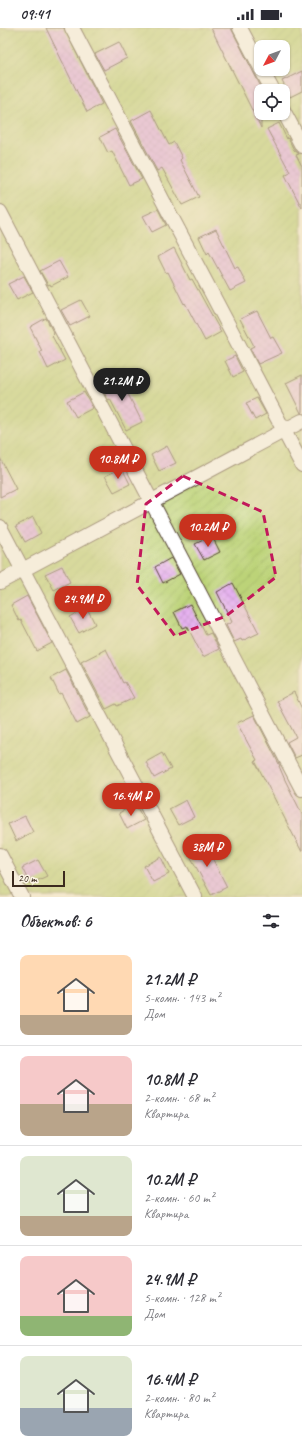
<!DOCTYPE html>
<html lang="ru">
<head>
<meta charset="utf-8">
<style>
  :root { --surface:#fff; --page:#f2f2f3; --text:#2b2b33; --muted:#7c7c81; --line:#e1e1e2; --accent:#c8321e }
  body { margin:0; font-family:Caveat,sans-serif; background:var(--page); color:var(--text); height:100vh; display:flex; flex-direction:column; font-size:15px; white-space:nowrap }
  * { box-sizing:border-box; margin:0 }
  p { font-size:13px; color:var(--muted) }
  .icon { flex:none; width:22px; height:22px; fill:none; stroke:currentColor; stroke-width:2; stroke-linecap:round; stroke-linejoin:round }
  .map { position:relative; height:869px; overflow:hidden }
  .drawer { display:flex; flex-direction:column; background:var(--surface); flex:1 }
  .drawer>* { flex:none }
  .needle { width:26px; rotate:229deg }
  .tools { position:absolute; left:254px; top:12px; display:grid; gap:8px }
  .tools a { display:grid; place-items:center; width:36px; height:36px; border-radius:8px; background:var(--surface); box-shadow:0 1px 3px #0004; font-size:20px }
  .scale { position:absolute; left:12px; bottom:10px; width:53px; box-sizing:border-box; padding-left:4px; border:2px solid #3b2a1e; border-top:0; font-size:11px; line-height:14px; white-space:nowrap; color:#3b2a1e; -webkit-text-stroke:3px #fcf5e5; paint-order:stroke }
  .price { position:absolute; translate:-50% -34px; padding:0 9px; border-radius:14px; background:var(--accent); color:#fff; font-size:13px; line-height:26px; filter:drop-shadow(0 1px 2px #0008) }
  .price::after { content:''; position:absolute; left:50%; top:24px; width:12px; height:9px; margin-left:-6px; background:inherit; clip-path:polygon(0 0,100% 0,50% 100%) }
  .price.current { background:#222; color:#fff }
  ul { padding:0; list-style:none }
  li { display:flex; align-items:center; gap:12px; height:100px; padding:0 20px }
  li+li { border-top:1px solid var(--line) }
  li span { display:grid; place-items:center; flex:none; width:112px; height:80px; border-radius:8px; color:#555 }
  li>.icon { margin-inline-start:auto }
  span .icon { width:48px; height:48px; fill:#fffc; stroke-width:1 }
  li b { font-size:17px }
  h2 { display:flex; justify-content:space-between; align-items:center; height:48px; padding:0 20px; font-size:17px }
  .status { display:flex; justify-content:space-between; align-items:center; height:28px; padding:0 20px; background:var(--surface); direction:ltr }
  .status svg { height:11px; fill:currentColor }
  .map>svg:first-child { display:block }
</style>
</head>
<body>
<div class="status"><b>09:41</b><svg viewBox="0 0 49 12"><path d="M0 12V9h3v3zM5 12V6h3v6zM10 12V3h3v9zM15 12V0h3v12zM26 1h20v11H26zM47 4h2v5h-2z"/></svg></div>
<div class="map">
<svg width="302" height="869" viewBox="0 0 302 869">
  <defs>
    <pattern id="garden-furrows" width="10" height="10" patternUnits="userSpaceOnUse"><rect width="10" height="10" fill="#bcd378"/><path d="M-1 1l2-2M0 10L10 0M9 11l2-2" fill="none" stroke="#a2b567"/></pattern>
    <pattern id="building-cross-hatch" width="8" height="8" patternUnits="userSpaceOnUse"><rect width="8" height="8" fill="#e4adf0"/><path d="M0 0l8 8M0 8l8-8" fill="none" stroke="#c495cd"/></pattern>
  </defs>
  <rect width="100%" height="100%" fill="#fcf5e5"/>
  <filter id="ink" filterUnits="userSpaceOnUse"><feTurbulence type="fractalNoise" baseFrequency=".025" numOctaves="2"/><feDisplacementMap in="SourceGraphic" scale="8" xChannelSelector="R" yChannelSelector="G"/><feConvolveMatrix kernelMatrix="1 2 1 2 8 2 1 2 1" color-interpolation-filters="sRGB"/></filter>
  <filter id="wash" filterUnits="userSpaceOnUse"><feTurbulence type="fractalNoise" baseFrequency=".012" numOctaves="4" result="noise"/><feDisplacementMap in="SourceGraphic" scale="16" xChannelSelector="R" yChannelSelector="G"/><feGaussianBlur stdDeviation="0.9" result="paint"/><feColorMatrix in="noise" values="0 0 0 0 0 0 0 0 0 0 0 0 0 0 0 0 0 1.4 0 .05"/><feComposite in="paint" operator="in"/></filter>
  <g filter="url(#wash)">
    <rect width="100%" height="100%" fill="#eedebc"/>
    <path fill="url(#garden-furrows)" stroke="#7c7e4b" fill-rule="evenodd" d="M0 0H302V869H0ZM261 19H283V41H261ZM261 63H283V85H261Z"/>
    <g id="blocks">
      <path fill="url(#building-cross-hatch)" d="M46 0H64L102 76 87 84Z
        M211 0H231L261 59V100Z
        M119 14 127 30 104 42 95 26Z
        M302 43V63L290 69 282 53Z
        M151 82 169 117 174 114 182 130 180 132 199 169 182 177 162 140 157 143 131 93Z
        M279 95 287 111 288 110 294 122 299 126 296 127 302 138V180L285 147 290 144 267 101Z
        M115 101 142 151 129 157 112 123 108 125 100 109Z
        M158 181 166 197 152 204 143 188Z
        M216 201 235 240 238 239 246 255 230 263 209 224 207 226 199 209Z
        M174 220 190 252 192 251 221 304 205 313 185 275 184 276 168 244 166 245 158 229Z
        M59 233 68 249 51 258 50 256 48 257 40 243Z
        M24 248 33 264 17 272 8 256Z
        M81 272 90 288 70 298 61 282Z
        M257 283 271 310 273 309 282 325 258 336 250 320 254 318 240 291Z
        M46 290 54 306 52 308 65 332 48 341 40 324 42 323 30 299Z
        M235 328 243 344 233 349 225 333Z
        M302 347V385H301L286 355Z
        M119 348 142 394 126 402 110 371 108 372 100 357Z
        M84 364 93 380 76 389 67 373Z
        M257 370 266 386 255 392 246 375Z
        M167 418 176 435 159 443 151 427Z
        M0 430 16 461 0 469Z
        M122 440 130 456 114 464 105 448Z
        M33 489 41 505 25 514 16 498Z
        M212 508 220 524 204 532 195 516Z
        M171 530 180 546 163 555 155 539Z
        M62 538 70 554 54 562 45 546Z
        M233 555 259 605 242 613 241 611 234 614 226 597 232 594 217 564Z
        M27 568 52 615 37 623 21 592 19 593 11 577Z
        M190 576 206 607 211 605 219 621 203 629 187 598 182 600 174 584Z
        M87 580 95 596 79 605 70 589Z
        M106 621 123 655 125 654 134 670 117 678 116 676 106 681 81 634Z
        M66 642 90 689 77 696 61 665 59 666 51 650Z
        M294 664 302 681V727L295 730 287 714 296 709 277 673Z
        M254 687 280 738H279L285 752 302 786V824L255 733 257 732 237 695Z
        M162 725 171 741 154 750 146 734Z
        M186 772 194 789 178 797 169 781Z
        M135 776 144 792 127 801 119 785Z
        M25 788 33 804 16 813 8 796Z
        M204 814 227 859 211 867 187 822Z
        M161 829 169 846 153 854 144 838Z
        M38 832 47 848 30 856 22 840Z"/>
    </g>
  </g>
  <g filter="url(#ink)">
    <use href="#blocks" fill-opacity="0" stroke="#564536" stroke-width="1"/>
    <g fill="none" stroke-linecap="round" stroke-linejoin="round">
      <g stroke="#564536" stroke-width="16">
        <path id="minor" d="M72 0 302 437
          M240 0 261 40
          M261 41 273 63
          M283 82 302 118
          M0 184 302 761
          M0 499 195 869
          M0 554 302 393
          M0 827 22 869"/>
      </g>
      <use href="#minor" stroke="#fff" stroke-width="14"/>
    </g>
  </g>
  <path d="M0 0H302V869H0ZM183 448 263 484 276 549 226 588 175 608 137 557 146 476Z" fill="#eedebc" fill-opacity=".55" fill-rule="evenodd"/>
  <path fill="none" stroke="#c2185b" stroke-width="3" stroke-dasharray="8 5" stroke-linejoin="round" d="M183 448 263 484 276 549 226 588 175 608 137 557 146 476Z"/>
</svg>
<div class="tools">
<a><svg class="needle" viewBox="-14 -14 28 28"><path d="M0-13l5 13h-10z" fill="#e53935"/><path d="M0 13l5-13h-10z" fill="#7c7c81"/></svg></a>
<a><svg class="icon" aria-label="locate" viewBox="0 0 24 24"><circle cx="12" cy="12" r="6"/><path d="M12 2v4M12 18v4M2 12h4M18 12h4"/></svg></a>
</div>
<div class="scale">20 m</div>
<b class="price current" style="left:122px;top:374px">21.2M ₽</b>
<b class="price" style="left:118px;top:452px">10.8M ₽</b>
<b class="price" style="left:208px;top:520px">10.2M ₽</b>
<b class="price" style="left:83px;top:592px">24.9M ₽</b>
<b class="price" style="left:131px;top:789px">16.4M ₽</b>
<b class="price" style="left:207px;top:840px">38M ₽</b>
</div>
<section class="drawer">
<h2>Объектов: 6<svg class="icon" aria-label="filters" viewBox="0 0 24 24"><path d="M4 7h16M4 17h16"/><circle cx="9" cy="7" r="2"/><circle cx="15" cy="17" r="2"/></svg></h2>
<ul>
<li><span style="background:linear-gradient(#ffd9b3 75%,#b9a48a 0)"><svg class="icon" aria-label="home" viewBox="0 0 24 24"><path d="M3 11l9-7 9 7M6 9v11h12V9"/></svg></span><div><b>21.2M ₽</b><p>5-комн. · 143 m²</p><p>Дом</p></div></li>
<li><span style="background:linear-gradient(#f6c9c9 60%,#b9a48a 0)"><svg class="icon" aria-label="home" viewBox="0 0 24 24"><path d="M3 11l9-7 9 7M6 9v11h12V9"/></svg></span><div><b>10.8M ₽</b><p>2-комн. · 68 m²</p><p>Квартира</p></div></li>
<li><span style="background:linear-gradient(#dfe7d0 75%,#b9a48a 0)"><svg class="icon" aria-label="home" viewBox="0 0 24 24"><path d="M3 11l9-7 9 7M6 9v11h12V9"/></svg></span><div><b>10.2M ₽</b><p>2-комн. · 60 m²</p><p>Квартира</p></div></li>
<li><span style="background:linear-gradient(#f6c9c9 75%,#8fb573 0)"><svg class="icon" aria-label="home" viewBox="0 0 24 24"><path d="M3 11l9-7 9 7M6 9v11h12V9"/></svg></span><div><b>24.9M ₽</b><p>5-комн. · 128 m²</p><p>Дом</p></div></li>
<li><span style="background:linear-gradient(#dfe7d0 65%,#9aa5b1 0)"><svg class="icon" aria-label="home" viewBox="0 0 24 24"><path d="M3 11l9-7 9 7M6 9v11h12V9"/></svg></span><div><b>16.4M ₽</b><p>2-комн. · 80 m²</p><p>Квартира</p></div></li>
</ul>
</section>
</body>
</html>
